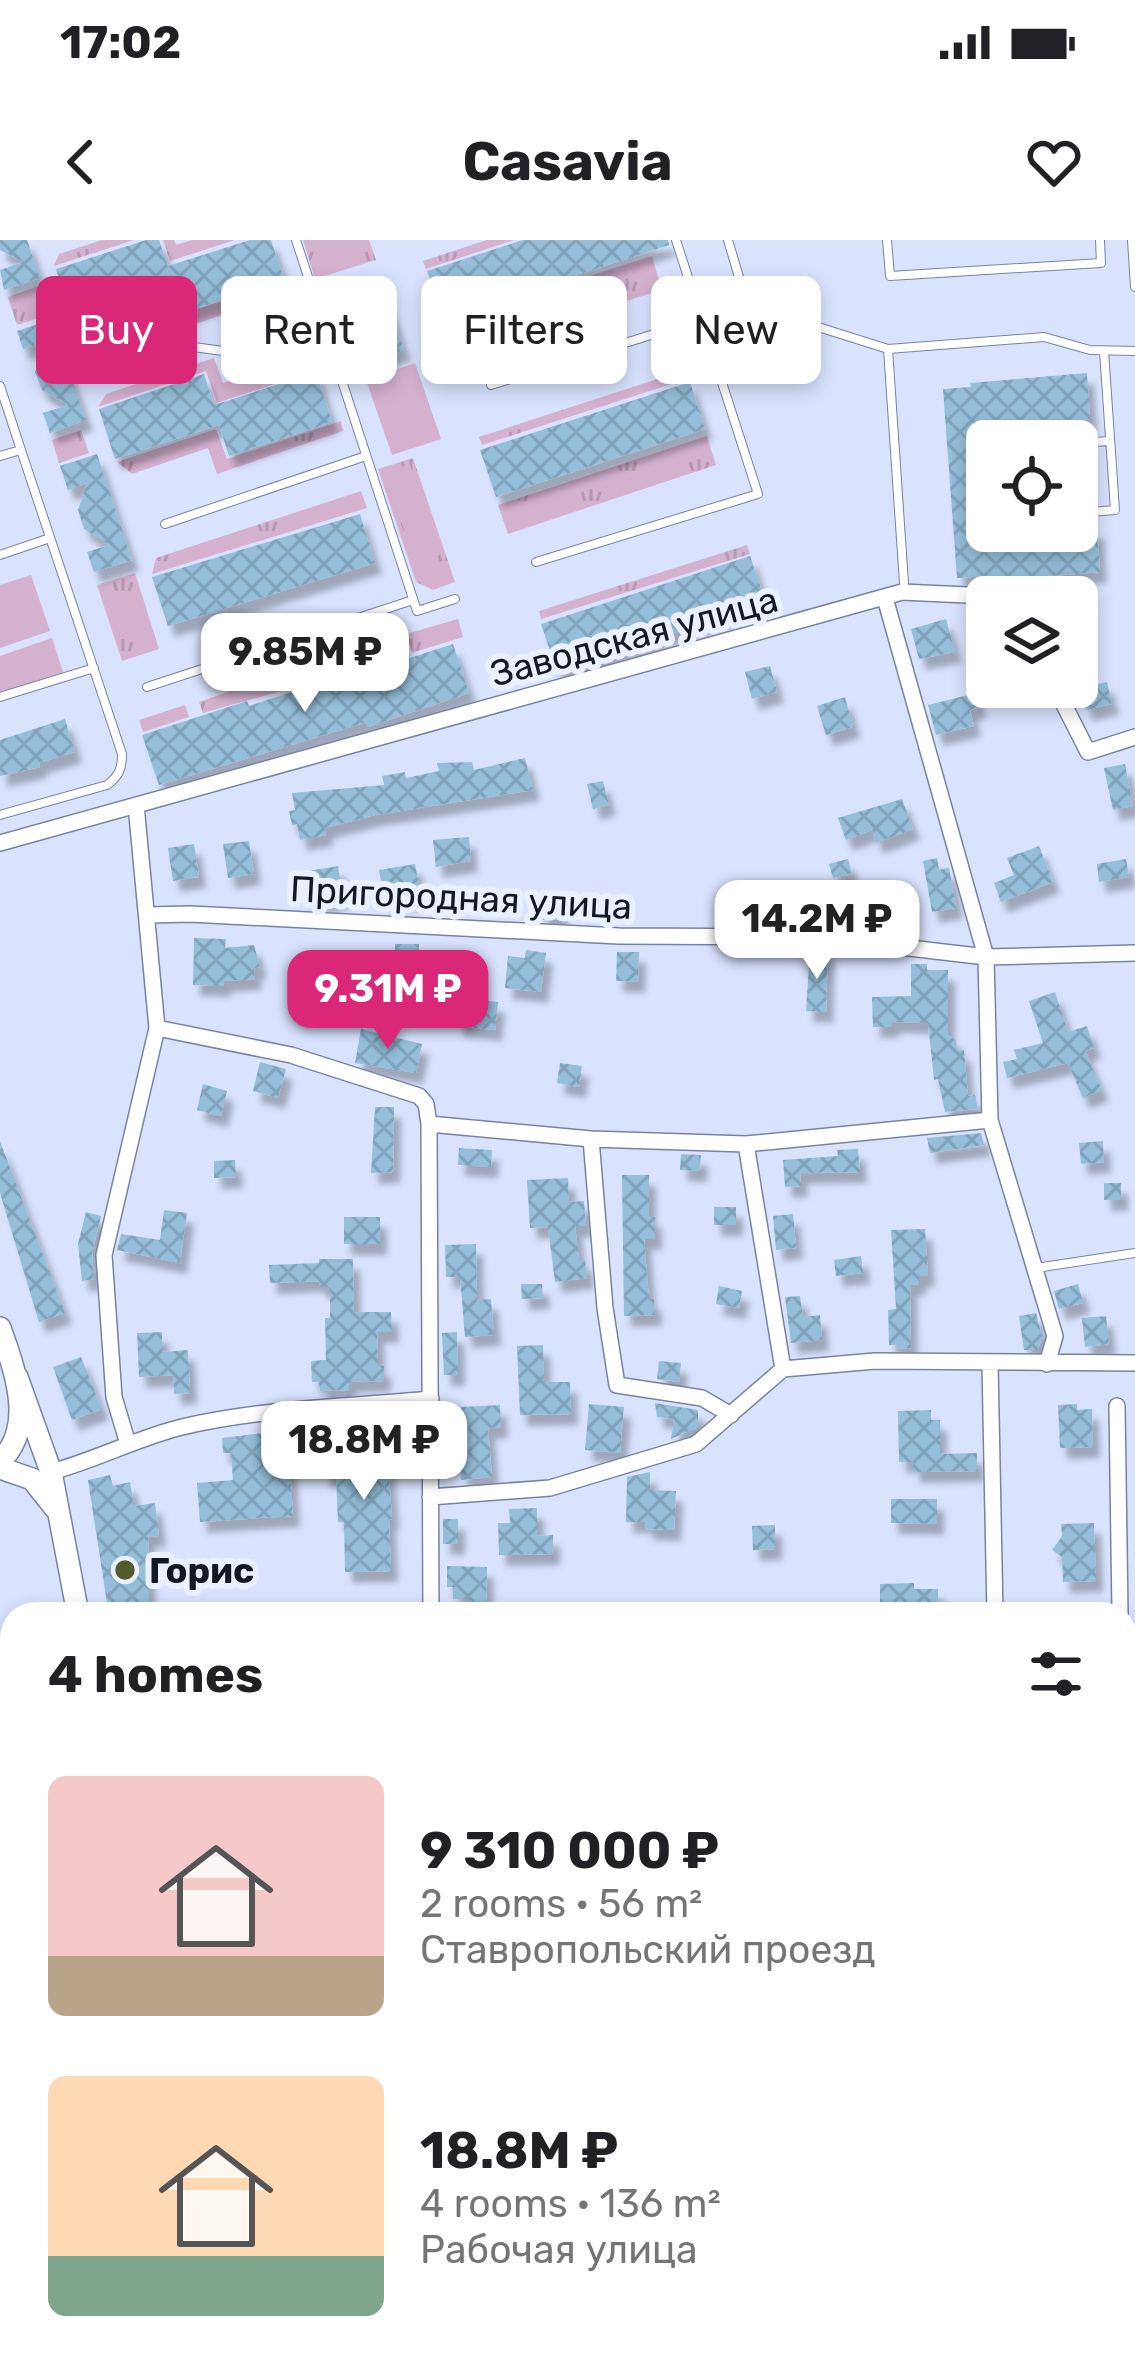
<!DOCTYPE html>
<html lang="en">
<head>
<meta charset="utf-8">
<style>
  :root { --surface:#fff; --page:#f6f6f6; --text:#202124; --muted:#757577; --accent:#db2777 }
  body { margin:0; font-family:Rubik,sans-serif; background:var(--page); color:var(--text); height:100vh; display:flex; flex-direction:column; font-size:45px; white-space:nowrap }
  * { box-sizing:border-box; margin:0 }
  p { font-size:39px; color:var(--muted) }
  .icon { flex:none; width:66px; height:66px; fill:none; stroke:currentColor; stroke-width:2; stroke-linecap:round; stroke-linejoin:round }
  .map { position:relative; flex:1; overflow:hidden }
  .sheet { position:absolute; left:0px; top:1362px; width:1137px; height:768px; display:flex; flex-direction:column; background:var(--surface); border-radius:36px 36px 0 0; box-shadow:0 6px 18px #0003 }
  .sheet>* { flex:none }
  .hud { position:absolute; left:36px; top:36px; width:1065px; height:108px; display:flex; gap:24px }
  .controls { position:absolute; left:966px; top:180px; display:grid; gap:24px }
  .controls a { display:grid; place-items:center; width:132px; height:132px; border-radius:18px; background:var(--surface); box-shadow:0 6px 18px #0003; font-size:60px }
  .price { position:absolute; translate:-50% -102px; padding:0 27px; border-radius:24px; background:#fff; color:#222; font-size:39px; line-height:78px; filter:drop-shadow(0 3px 6px #0008) }
  .price::after { content:''; position:absolute; left:50%; top:72px; width:36px; height:27px; margin-left:-18px; background:inherit; clip-path:polygon(0 0,100% 0,50% 100%) }
  .price.active { background:var(--accent); color:#fff }
  ul { padding:0; list-style:none }
  li { display:flex; align-items:center; gap:36px; height:300px; padding:0 48px }
  li span { display:grid; place-items:center; flex:none; width:336px; height:240px; border-radius:18px; color:#555 }
  li>.icon { margin-inline-start:auto }
  span .icon { width:144px; height:144px; fill:#fffc; stroke-width:1 }
  li b { font-size:51px }
  h2 { display:flex; justify-content:space-between; align-items:center; height:144px; padding:0 48px; font-size:51px }
  .chip { padding:0 42px; border-radius:18px; background:var(--surface); box-shadow:0 6px 18px #0003; font-size:42px; line-height:108px }
  .chip.active { background:var(--accent); color:#fff }
  .status { display:flex; justify-content:space-between; align-items:center; height:84px; padding:0 60px; background:var(--surface); direction:ltr }
  .status svg { height:33px; fill:currentColor }
  header { display:flex; justify-content:space-between; align-items:center; height:156px; padding:0 48px; background:var(--surface); font-size:54px; font-weight:700 }
  .map>svg:first-child { display:block }
</style>
</head>
<body>
<div class="status"><b>17:02</b><svg viewBox="0 0 49 12"><path d="M0 12V9h3v3zM5 12V6h3v6zM10 12V3h3v9zM15 12V0h3v12zM26 1h20v11H26zM47 4h2v5h-2z"/></svg></div>
<header><svg class="icon" aria-label="back" viewBox="0 0 24 24"><path d="M15 5l-7 7 7 7"/></svg>Casavia<svg class="icon" aria-label="heart" viewBox="0 0 24 24"><path d="M12 20l-8-8c-3-5 5-10 8-4 3-6 11-1 8 4z"/></svg></header>
<div class="map">
<svg width="1135" height="2130" viewBox="0 0 1135 2130">
  <defs>
    <pattern id="grass-tufts" width="24" height="20" patternUnits="userSpaceOnUse" patternTransform="scale(3)"><rect width="24" height="20" fill="#d5b1d0"/><path d="M3 7l-1-3M5 7V3M7 7l1-3M15 17l-1-3M17 17v-4M19 17l1-3" fill="none" stroke="#b698b2"/></pattern>
    <pattern id="building-cross-hatch" width="8" height="8" patternUnits="userSpaceOnUse" patternTransform="scale(3)"><rect width="8" height="8" fill="#95beda"/><path d="M0 0l8 8M0 8l8-8" fill="none" stroke="#80a3bb"/></pattern>
    <filter id="shadow"><feDropShadow dx="7" dy="11" stdDeviation="3" flood-color="#0004"/></filter>
  </defs>
  <rect width="100%" height="100%" fill="#d9e3fe"/>
  <path fill="url(#grass-tufts)" d="M102 0H134L54 26 59 14Z
    M163 0H174L176 5 192 0H235L170 21Z
    M303 0H369L376 20 315 39Z
    M487 0H514L426 29 423 21Z
    M652 16 662 50 453 115 443 83Z
    M295 37 299 50 171 92 162 65 81 92 66 82 174 46 184 73Z
    M39 46 48 75 17 85 8 57Z
    M318 111 324 128 217 163 206 131 98 167 106 154 214 118 223 143Z
    M685 130 687 139 482 205 479 197Z
    M341 181 343 191 217 234 208 208 132 234 117 222 216 189 227 219Z
    M81 190 89 213 59 223 52 200Z
    M707 196 716 225 508 294 498 265Z
    M413 218 455 342 433 350 416 342 378 229Z
    M361 251 367 268 152 334 156 318Z
    M747 305 750 314 541 379 539 371Z
    M135 333 159 409 122 421 97 345Z
    M458 379 463 397 412 413 406 394Z
    M390 397 397 417 308 442 303 427Z
    M286 432 292 448 203 473 199 462Z
    M185 465 189 477 143 492 139 480Z"/>
  <path fill="#d5b1d0" d="M415 123 441 199 392 215 366 140Z
    M410 224 440 315 415 323 385 233Z
    M31 335 50 391 0 408V345Z
    M52 398 63 432 0 453V416Z"/>
  <path fill="url(#building-cross-hatch)" filter="url(#shadow)" d="M0 0H27L40 38 4 50 0 30 23 22 0 10Z
    M146 0H159L168 26 250 0H271L284 40 184 73 175 44 72 78 56 29Z
    M523 0H668L669 5 442 79 427 31Z
    M381 45 404 110 376 120 352 55Z
    M51 80 86 180 50 193 43 173 68 165 42 150 35 132 48 101 23 109 17 91Z
    M316 132 332 182 229 216 219 185 115 219 99 169 204 134 214 165Z
    M1087 133 1090 179 986 188 987 291 989 296 1097 288 1100 332 989 341 988 336 957 338 943 149 971 147 970 143Z
    M690 142 705 189 496 257 480 210Z
    M97 214 132 320 94 332 87 312 109 305 84 289 78 270 87 243 68 250 60 226Z
    M360 274 375 323 168 386 152 337Z
    M750 316 766 363 557 431 541 384Z
    M946 379 955 412 919 419 911 389Z
    M453 404 469 453 368 487 367 482 159 545 142 495 247 461 249 466 350 433 351 437Z
    M770 426 777 452 752 459 745 432Z
    M1107 442 1112 464 1086 470 1080 448Z
    M976 453 979 467 970 470 974 486 936 495 928 465Z
    M845 457 853 487 826 495 817 466Z
    M65 479 75 512 39 523 40 527 0 536V500Z
    M525 518 533 550 375 575 325 588 326 595 300 600 297 584 292 585 289 571 295 570 292 553 384 545 382 536 405 532 406 538 439 531 437 523 472 522 474 530Z
    M1125 524 1133 566 1113 570 1104 528Z
    M603 541 609 565 593 569 587 544Z
    M902 559 913 589 876 603 872 590 846 600 838 578Z
    M469 597 471 621 436 627 433 600Z
    M249 601 254 634 228 638 223 604Z
    M194 604 199 637 173 641 168 608Z
    M1039 606 1053 642 1001 662 994 643 1014 635 1007 618Z
    M937 618 939 630 949 628 956 668 932 672 923 621Z
    M848 619 852 633 833 638 829 624Z
    M1126 619 1129 637 1099 642 1097 624Z
    M415 624 421 657 385 664 379 630Z
    M338 626 343 658 307 664 302 632Z
    M560 657 561 679 541 680 540 658Z
    M194 698 226 699 225 708 254 705 260 727 254 728 255 739 224 741V746L193 745Z
    M395 704H419L418 723H395Z
    M526 710 546 713 541 752 505 748 508 716 525 718Z
    M810 710 828 711 826 772 806 771Z
    M617 712H639L638 742 616 741Z
    M911 724H927V730H948V795L956 800 957 811 964 810 968 856 975 855 978 869 945 872 938 839 934 840 928 783 892 782V787H873L872 757 911 756Z
    M1055 752 1068 792 1087 786 1094 808 1085 811 1102 850 1083 858 1068 823 1007 838 1003 822 1017 819 1014 810 1043 803 1029 761Z
    M458 758 498 762 495 790 456 786Z
    M361 789 422 804 416 833 355 823Z
    M260 822 286 829 278 858 253 851Z
    M560 823 582 826 579 847 557 843Z
    M203 844 227 851 221 876 197 870Z
    M375 867H394L393 932 371 933Z
    M981 893 984 905 930 913 927 898Z
    M0 901 65 1073 39 1082 0 953Z
    M1103 901 1104 922 1081 924 1079 903Z
    M459 908 492 910 491 927 458 925Z
    M858 909 860 932 800 933 801 946 785 947 783 920 838 916 837 910Z
    M681 914 701 915 700 931 680 930Z
    M235 920 236 937 214 938V921Z
    M622 935H649V977H655V999H644L649 1059H654L655 1075 624 1076Z
    M568 938 569 962 584 961 586 986H575L579 1020H585L587 1038 555 1042 548 987 530 988 527 940Z
    M1104 943H1121V960H1104Z
    M714 967H736V985H714Z
    M164 970 187 973 180 1023 117 1010 121 994 160 1000Z
    M86 972 101 976 92 1013 94 1039 82 1041 78 1004Z
    M793 974 796 1008 776 1010 773 976Z
    M344 977H380V1004H344Z
    M925 989 928 1036H919V1044L910 1045 911 1108 898 1109V1105H889L888 1070 896 1069 891 990Z
    M476 1004 477 1060 491 1059 494 1095 465 1097 460 1037H446L445 1005Z
    M861 1016 863 1033 836 1036 834 1020Z
    M319 1019H353L354 1072H391L392 1092H377L378 1126H384V1141L349 1142V1150L320 1151 319 1142H312L311 1121 326 1120 325 1078H330V1047H319V1041L270 1043 269 1025 319 1023Z
    M521 1044H542L543 1058 522 1059Z
    M1078 1044 1083 1063 1059 1069 1054 1051Z
    M719 1046 742 1051 739 1068 716 1064Z
    M800 1056 803 1077 820 1075 822 1100 791 1103 785 1057Z
    M1036 1073 1042 1096 1038 1110H1024L1019 1076Z
    M1106 1076 1109 1104 1085 1107 1082 1078Z
    M162 1092V1112L188 1110 190 1153 174 1154 173 1135 139 1137 137 1093Z
    M457 1092 458 1135H444L442 1093Z
    M543 1105 544 1142H570L571 1174 520 1175 517 1106Z
    M81 1117 102 1169 72 1180 53 1127Z
    M659 1121 681 1123 679 1142 657 1139Z
    M655 1163 698 1170V1187L671 1199 674 1179 657 1177Z
    M589 1164 624 1167 620 1213 585 1210Z
    M1077 1164V1170L1092 1169 1093 1207 1060 1208 1058 1165Z
    M500 1165 501 1187 488 1188 492 1237 461 1240 458 1200H463L461 1167Z
    M931 1170V1180H940V1214L977 1213V1231L913 1232V1222H899L898 1171Z
    M288 1190 293 1276 200 1282 197 1243 233 1240 231 1213H223L222 1198Z
    M364 1192H386L392 1279 389 1280 391 1331 345 1332 344 1282H338L336 1237H323V1212L365 1211Z
    M650 1232V1250L676 1251 674 1290 645 1289 646 1282H626L627 1237Z
    M110 1235 113 1246 130 1242 134 1266 155 1263 159 1296 148 1297 149 1364 108 1369 88 1240Z
    M891 1259H937V1284L891 1283Z
    M537 1268V1296L553 1295V1314L499 1315 498 1283H510L509 1269Z
    M443 1279H458V1304H443Z
    M1094 1283 1096 1341 1063 1342 1062 1317 1052 1310 1062 1296 1061 1284Z
    M775 1285V1309L753 1310 752 1286Z
    M447 1326 487 1327 486 1374H470V1359H453V1347H447Z
    M914 1343V1349H938V1374H880V1344Z"/>
  <g fill="none" stroke-linecap="round" stroke-linejoin="round">
    <g stroke="#7883a1" stroke-width="10">
      <path id="lane" d="M296 0 417 371 455 359
        M728 0 739 37 751 54 777 74 888 109 1044 97 1090 110 1135 111
        M887 0 890 36 1101 23 1100 0
        M1132 0 1135 47
        M888 109 904 343
        M102 125 165 103 223 111 321 76
        M491 145 702 79
        M0 146 21 210 0 216
        M1077 203 1110 201
        M1077 273 1115 270 1104 111
        M165 284 366 216
        M0 315 50 298
        M536 322 758 254 676 0
        M147 447 413 360
        M0 457 94 428
        M0 575 107 545C119 536 122 529 122 514L21 210
        M1036 1028 1135 1013
        M0 1826 12 1825"/>
    </g>
    <g stroke="#7883a1" stroke-width="18">
      <path id="street" d="M885 358 986 717 990 880 1055 1096 1047 1124
        M1055 447 1088 512 1135 497
        M0 603 902 352 1010 357
        M148 675 190 674 619 696 816 697 986 717 1135 713
        M157 788 291 815 419 856 426 864 429 884 591 899 746 904 990 880
        M429 884 431 1374
        M591 899 605 1068 617 1145 702 1158 731 1175
        M746 904 783 1129
        M990 1124 995 1374
        M783 1129 875 1121 1135 1123
        M1117 1166 1120 1374
        M128 1204 114 1157 104 1015 157 788 136 565
        M51 1232C96 1220 137 1198 182 1187 262 1168 349 1167 431 1159
        M430 1257 550 1248 696 1204 783 1129
        M1125 1555V1613
        M0 2096 12 2095
        M422 2130 423 2118
        M1016 2130 1017 2118"/>
    </g>
    <g stroke="#7883a1" stroke-width="24">
      <path id="secondary" d="M0 1088C14 1128 37 1187 0 1221
        M17 1137 51 1232 78 1374
        M0 1228 32 1239 55 1268
        M167 2118 168 2130"/>
    </g>
    <use href="#lane" stroke="#fff" stroke-width="8"/>
    <use href="#street" stroke="#fff" stroke-width="15"/>
    <use href="#secondary" stroke="#fff" stroke-width="21"/>
  </g>
  <circle fill="#545a29" stroke="#ebf0fe" stroke-width="4.5" cx="125" cy="1330" r="12"/>
  <g text-anchor="middle" stroke-width="12" stroke-linejoin="round" paint-order="stroke">
    <g font-size="36" fill="#141824" stroke="#ebf0fe">
      <text transform="translate(634 396) rotate(-15)" y="13">Заводская улица</text>
      <text transform="translate(461 657) rotate(3)" y="13">Пригородная улица</text>
    </g>
    <g font-size="36" font-weight="bold" fill="#141824" stroke="#ebf0fe" text-anchor="start">
      <text x="149" y="1343">Горис</text>
    </g>
  </g>
</svg>
<div class="controls">
<a><svg class="icon" aria-label="locate" viewBox="0 0 24 24"><circle cx="12" cy="12" r="6"/><path d="M12 2v4M12 18v4M2 12h4M18 12h4"/></svg></a>
<a><svg class="icon" aria-label="layers" viewBox="0 0 24 24"><path d="M12 4l9 5-9 5-9-5zM3 14l9 5 9-5"/></svg></a>
</div>
<b class="price" style="left:305px;top:475px">9.85M ₽</b>
<b class="price" style="left:817px;top:742px">14.2M ₽</b>
<b class="price active" style="left:388px;top:812px">9.31M ₽</b>
<b class="price" style="left:364px;top:1263px">18.8M ₽</b>
<div class="hud">
<a class="chip active">Buy</a>
<a class="chip">Rent</a>
<a class="chip">Filters</a>
<a class="chip">New</a>
</div>
<section class="sheet">
<h2>4 homes<svg class="icon" aria-label="filters" viewBox="0 0 24 24"><path d="M4 7h16M4 17h16"/><circle cx="9" cy="7" r="2"/><circle cx="15" cy="17" r="2"/></svg></h2>
<ul>
<li><span style="background:linear-gradient(#f6c9c9 75%,#b9a48a 0)"><svg class="icon" aria-label="home" viewBox="0 0 24 24"><path d="M3 11l9-7 9 7M6 9v11h12V9"/></svg></span><div><b>9 310 000 ₽</b><p>2 rooms · 56 m²</p><p>Ставропольский проезд</p></div></li>
<li><span style="background:linear-gradient(#ffd9b3 75%,#7fa58c 0)"><svg class="icon" aria-label="home" viewBox="0 0 24 24"><path d="M3 11l9-7 9 7M6 9v11h12V9"/></svg></span><div><b>18.8M ₽</b><p>4 rooms · 136 m²</p><p>Рабочая улица</p></div></li>
</ul>
</section>
</div>
</body>
</html>
